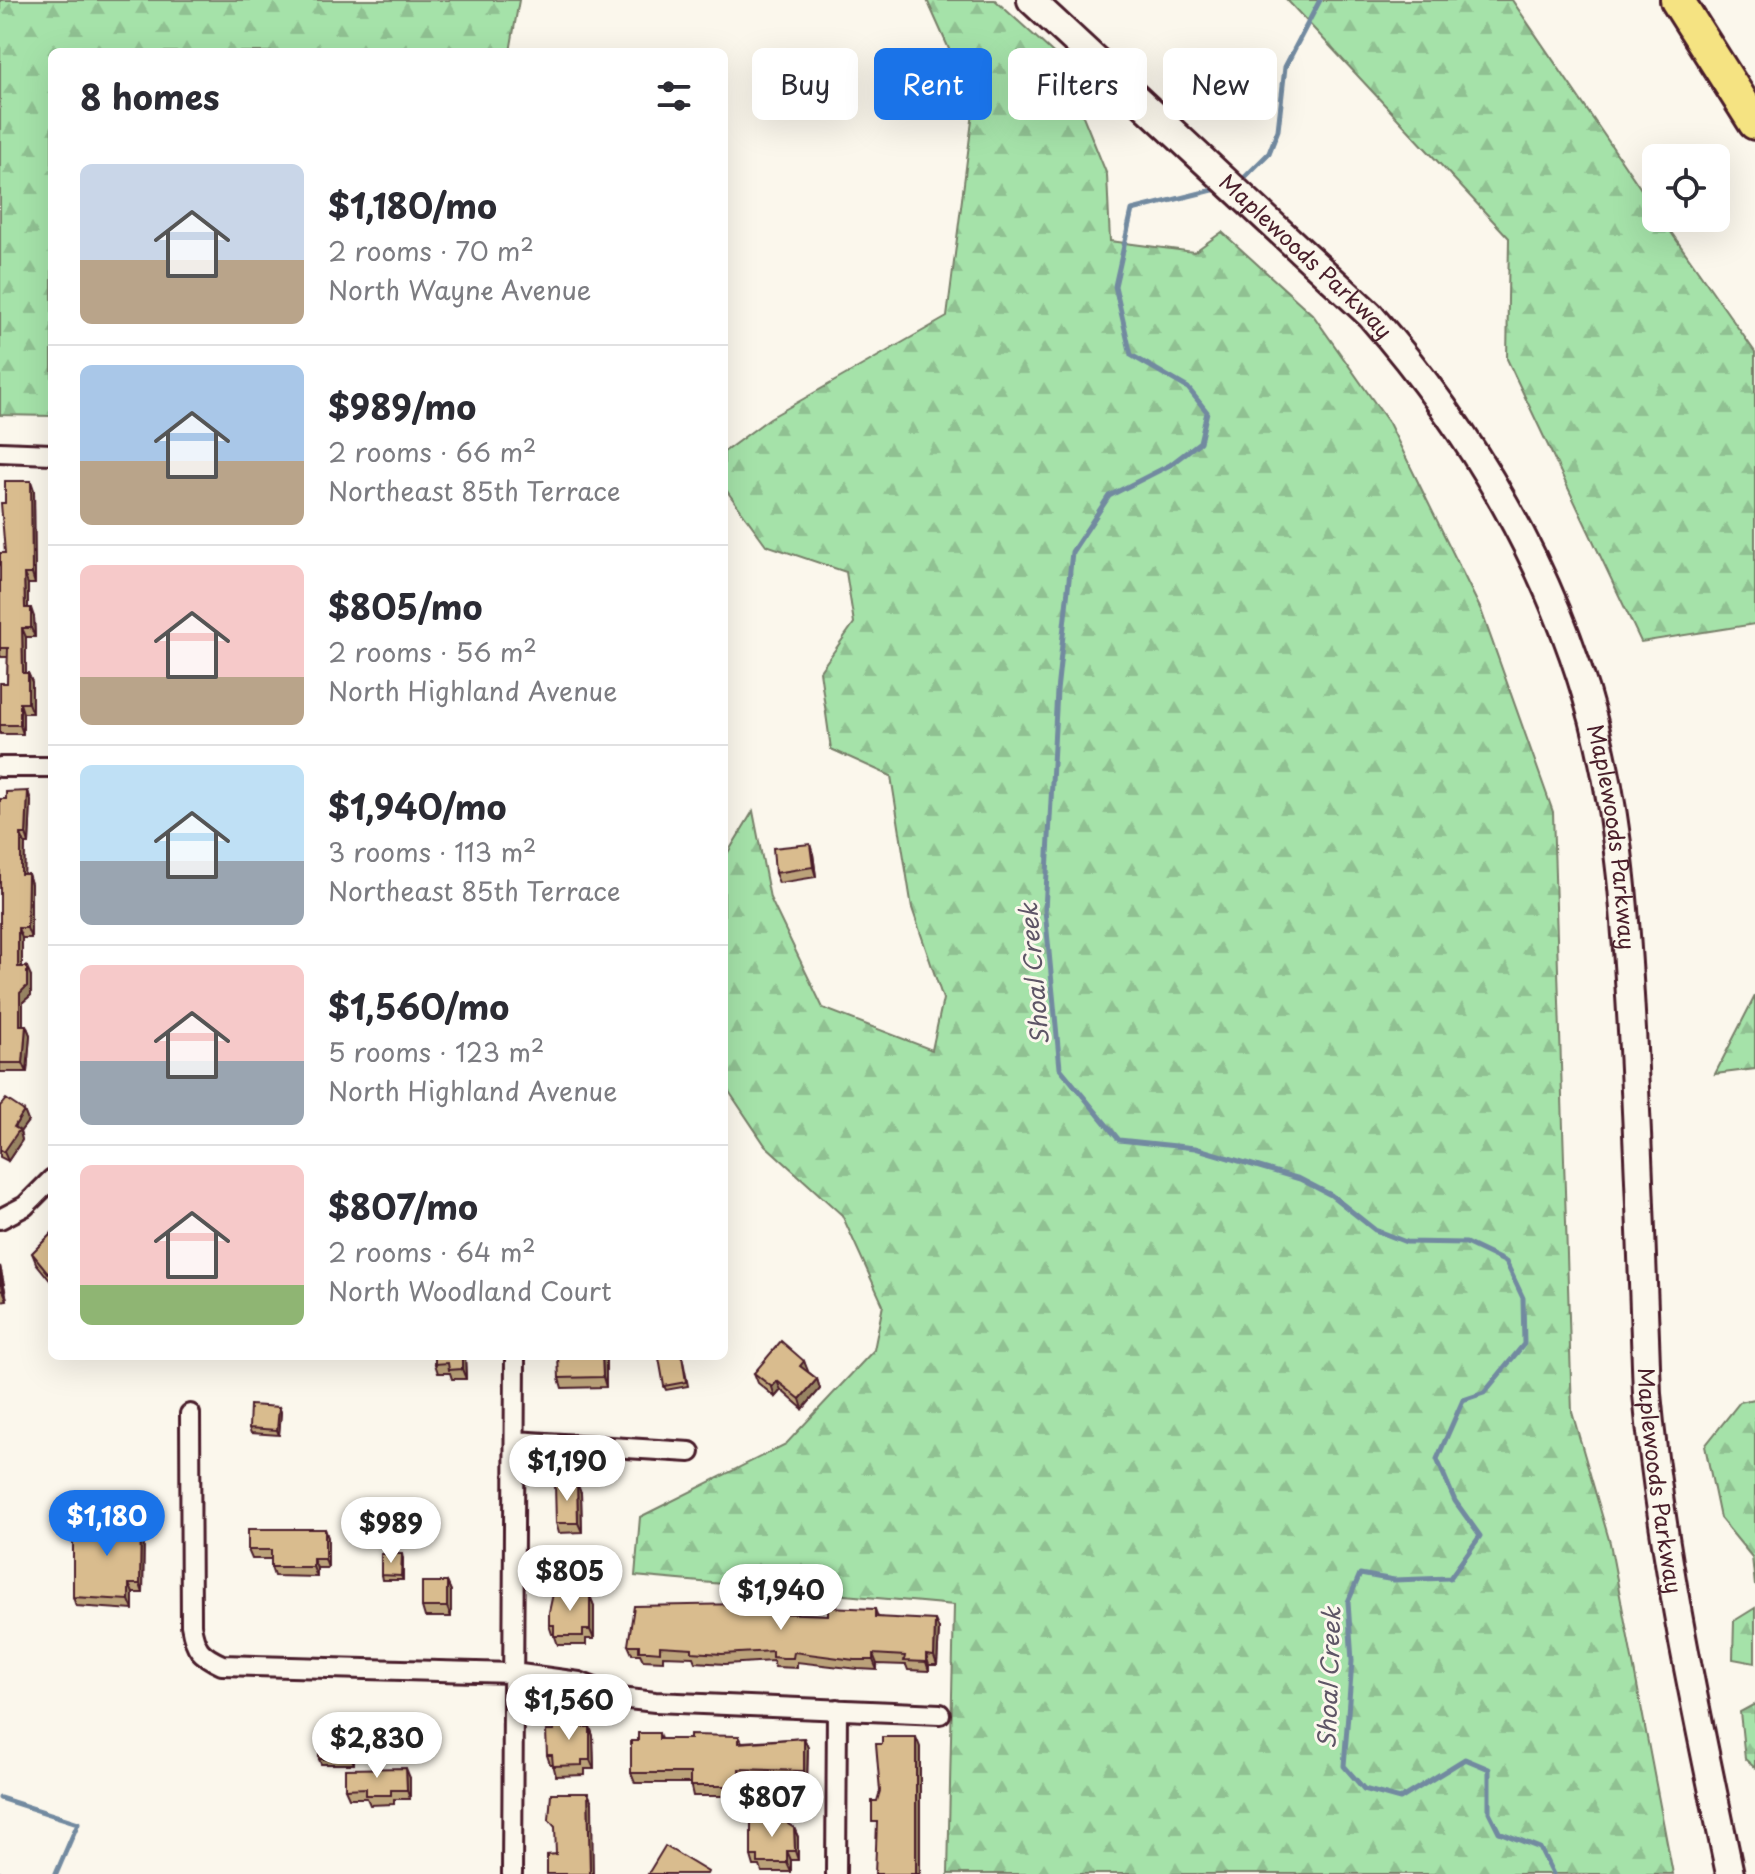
<!DOCTYPE html>
<html lang="en">
<head>
<meta charset="utf-8">
<style>
  :root { --surface:#fff; --page:#f7f7f7; --text:#2b2b33; --muted:#7c7c81; --line:#e1e1e2; --accent:#1a73e8 }
  body { margin:0; font-family:"Playpen Sans",sans-serif; background:var(--page); color:var(--text); height:100vh; display:flex; flex-direction:column; font-size:30px; white-space:nowrap }
  * { box-sizing:border-box; margin:0 }
  p { font-size:26px; color:var(--muted) }
  .icon { flex:none; width:44px; height:44px; fill:none; stroke:currentColor; stroke-width:2; stroke-linecap:round; stroke-linejoin:round }
  .map { position:relative; flex:1; overflow:hidden }
  .details { position:absolute; left:48px; top:48px; width:680px; height:1312px; display:flex; flex-direction:column; background:var(--surface); border-radius:12px; box-shadow:0 8px 32px #0002 }
  .details>* { flex:none }
  .guide { position:absolute; left:752px; top:48px; width:760px; height:72px; display:flex; gap:16px }
  .controls { position:absolute; left:1642px; top:144px; display:grid; gap:16px }
  .controls a { display:grid; place-items:center; width:88px; height:88px; border-radius:12px; background:var(--surface); box-shadow:0 8px 32px #0002; font-size:40px }
  .price { position:absolute; translate:-50% -68px; padding:0 18px; border-radius:28px; background:#fff; color:#222; font-size:26px; line-height:52px; filter:drop-shadow(0 2px 4px #0008) }
  .price::after { content:''; position:absolute; left:50%; top:48px; width:24px; height:18px; margin-left:-12px; background:inherit; clip-path:polygon(0 0,100% 0,50% 100%) }
  .price.selected { background:var(--accent); color:#fff }
  ul { padding:0; list-style:none }
  li { display:flex; align-items:center; gap:24px; height:200px; padding:0 32px }
  li+li { border-top:2px solid var(--line) }
  li span { display:grid; place-items:center; flex:none; width:224px; height:160px; border-radius:12px; color:#555 }
  li>.icon { margin-inline-start:auto }
  span .icon { width:96px; height:96px; fill:#fffc; stroke-width:1 }
  li b { font-size:34px }
  h2 { display:flex; justify-content:space-between; align-items:center; height:96px; padding:0 32px; font-size:34px }
  .chip { padding:0 28px; border-radius:12px; background:var(--surface); box-shadow:0 8px 32px #0002; font-size:28px; line-height:72px }
  .chip.selected { background:var(--accent); color:#fff }
  .map>svg:first-child { display:block }
</style>
</head>
<body>
<div class="map">
<svg width="1755" height="1874" viewBox="0 0 1755 1874">
  <defs>
    <pattern id="forest-firs" width="22" height="20" patternUnits="userSpaceOnUse" patternTransform="scale(2)"><rect width="22" height="20" fill="#a5e2a9"/><path d="M5 1l3.5 6h-7zM16 11l3.5 6h-7z" fill="#90c192"/></pattern>
  </defs>
  <rect width="100%" height="100%" fill="#fbf7ec"/>
  <filter id="ink" filterUnits="userSpaceOnUse"><feTurbulence type="fractalNoise" baseFrequency=".0125" numOctaves="2"/><feDisplacementMap in="SourceGraphic" scale="16" xChannelSelector="R" yChannelSelector="G"/><feConvolveMatrix kernelMatrix="1 2 1 2 8 2 1 2 1" color-interpolation-filters="sRGB"/></filter>
  <g filter="url(#ink)">
    <path fill="url(#forest-firs)" stroke="#78806a" stroke-width="2" d="M0 0H519L510 52H52V416L0 415Z
      M927 0H995L1060 59 1107 175 1110 241 1194 252 1222 232 1313 315 1389 423 1481 610 1553 812 1572 1412 1610 1543 1673 1874H948L954 1605 635 1576 640 1517 786 1444 874 1350 883 1305 842 1215 765 1145 724 1084V859L753 811 770 898 823 1008 932 1050 943 999 912 908 891 776 831 749 820 671 854 623 846 572 766 545 724 487V452L770 418 947 317 974 105Z
      M1287 0H1512L1656 211V218H1661L1755 352V624L1641 642 1507 359 1509 238Z
      M1755 996V1069L1715 1074Z
      M1755 1399V1586L1752 1557 1720 1518 1705 1446 1740 1402Z
      M1755 1608V1663L1733 1659 1734 1621Z
      M1755 1704V1768L1745 1759 1740 1712Z"/>
    <g fill="none" stroke-linecap="round" stroke-linejoin="round">
      <path stroke="#728aa0" stroke-width="5" d="M1239 183 1269 153 1278 130 1285 67 1320 0
        M1221 188 1132 210 1115 286 1131 355 1188 388 1207 412 1200 442 1170 465 1109 496 1072 552 1057 691 1045 910 1060 1068 1119 1140 1195 1148 1300 1179 1331 1195 1375 1230 1406 1242 1466 1243 1506 1262 1523 1298 1524 1344 1484 1393 1463 1400 1437 1459 1455 1501 1480 1536 1450 1578 1394 1580 1360 1574 1348 1602 1352 1661 1344 1766 1364 1789 1400 1799 1465 1759 1489 1769V1812L1499 1832 1540 1848 1553 1874
        M0 1798 78 1823 56 1874
        M0 1874H14"/>
      <g stroke="#4a1f2b" stroke-width="24">
        <path id="street" d="M0 452 52 454
          M0 767H52
          M0 1219 25 1206 52 1179
          M190 1414 191 1625C195 1649 200 1655 222 1665L513 1673 579 1682 620 1698 655 1702 940 1714
          M515 1441 690 1452
          M512 1874 515 1356
          M836 1874 837 1709"/>
      </g>
      <g stroke="#4a1f2b" stroke-width="32">
        <g id="secondary">
          <path id="s1" d="M1031 0 1370 315C1472 431 1553 569 1593 719 1622 828 1627 938 1633 1049 1639 1164 1643 1279 1647 1394 1662 1556 1697 1715 1730 1874"/>
        </g>
      </g>
      <g stroke="#4a1f2b" stroke-width="38">
        <path id="highway" d="M1677 0 1755 123"/>
      </g>
      <use href="#street" stroke="#fbf7ec" stroke-width="18"/>
      <use href="#secondary" stroke="#fbf7ec" stroke-width="26"/>
      <use href="#highway" stroke="#f5e382" stroke-width="32"/>
    </g>
    <path fill="#bba27a" stroke="#4a1f2b" stroke-width="2" d="M34 490 35 584H28V608L34 617 35 637H26V673H28L32 682V713H23V734H0V683H7L8 657H1L0 655V553H5Z
      M28 791 31 801 29 844H25L24 874H28L31 884V938H22V967L31 976V995L23 1002V1025H26L30 1035 27 1072H0V799H6Z
      M813 854 816 877 779 883 775 873Z
      M0 1106 24 1111 28 1121 20 1132 22 1140 8 1161 0 1157Z
      M52 1233V1283L36 1263 32 1253Z
      M0 1266 7 1300 0 1301Z
      M465 1356 466 1379H452L450 1373H438L435 1364Z
      M682 1356 688 1386 666 1390 664 1386Z
      M606 1360V1387L562 1388 559 1378Z
      M804 1361 807 1371 817 1379 820 1389 803 1409 781 1390 775 1397 758 1383 754 1373Z
      M279 1407 281 1412 279 1435 251 1433 249 1428Z
      M581 1493 582 1532 559 1533 556 1523Z
      M141 1518 144 1527 143 1593H133V1610L76 1606 73 1597 93 1528Z
      M325 1529 328 1538V1568H317V1577L274 1576 271 1567V1559H252L248 1550Z
      M403 1559V1580H382L381 1575Z
      M447 1582 451 1591V1617H425L422 1607Z
      M583 1589 586 1596H590L594 1606V1639H586V1645H558L554 1634H552L549 1625Z
      M743 1604 746 1612 828 1615 875 1609 878 1617 939 1629 937 1665H929V1671L908 1670 906 1665 877 1664V1670L858 1669 797 1662V1668L775 1667 773 1661 725 1664 695 1662 693 1657 663 1656V1661L643 1660 640 1654H632L628 1645Z
      M584 1727H590L593 1736 594 1769H585V1775L556 1776 553 1764H550L547 1755Z
      M352 1731 354 1736V1764H321L319 1759Z
      M659 1733 661 1739H690L739 1736 742 1742 804 1738 808 1748 807 1780 742 1779V1796H693L690 1783H635L631 1773 638 1741Z
      M410 1778V1799H394V1804L370 1805 367 1798H349L345 1789Z
      M791 1826 794 1828 798 1837V1860H791V1872H762L760 1866H754L751 1856Z"/>
    <path fill="#988463" stroke="#4a1f2b" stroke-width="2" d="M31 481 34 490 35 584 32 574Z
      M24 574 28 584V617L25 608Z
      M31 608 34 617 35 637 31 628Z
      M22 628 26 637V682L23 673Z
      M28 673 32 682V713L28 703Z
      M20 703 23 713V734L20 725Z
      M28 791 31 801 29 844 26 834Z
      M21 834 25 844 24 884 21 874Z
      M810 844 813 854 816 877 813 867Z
      M28 874 31 884V938L27 928Z
      M18 928 22 938V976L18 967Z
      M27 967 31 976V995L23 1002V1035L20 1025V993Z
      M26 1025 30 1035 27 1072 23 1063Z
      M24 1111 28 1121 20 1132 22 1140 8 1161 4 1152 14 1127Z
      M0 1266 7 1300 3 1290 0 1273Z
      M462 1356H465L466 1379 462 1369Z
      M602 1356H604L606 1360V1387L603 1377Z
      M804 1361 808 1371 804 1375 800 1366Z
      M817 1379 820 1389 803 1409 800 1399Z
      M777 1381 781 1390 775 1397 772 1387Z
      M279 1407 281 1412 279 1435 277 1430Z
      M577 1483 581 1493 582 1532 578 1523Z
      M141 1518 144 1527 143 1593 140 1584Z
      M325 1529 328 1538V1568L325 1559Z
      M402 1554 403 1559V1580L401 1576Z
      M313 1559 317 1568V1577L313 1567Z
      M447 1582 451 1591V1617L447 1607Z
      M129 1584 133 1593V1610L129 1600Z
      M590 1596 594 1606V1639L590 1630Z
      M935 1620 939 1629 937 1665 934 1656Z
      M873 1654 877 1664V1670L873 1660Z
      M926 1655 929 1665V1671L926 1662Z
      M590 1727 593 1736 594 1769 590 1760Z
      M352 1731 354 1736V1764L352 1759Z
      M916 1737 920 1747V1874H916Z
      M804 1738 808 1748 807 1780 804 1771Z
      M406 1768 410 1778V1799L407 1790Z
      M739 1769 742 1779V1796L739 1786Z
      M588 1793 592 1802 593 1874H590Z
      M794 1828 798 1837V1860L795 1851Z
      M787 1851 791 1860V1872L787 1863Z"/>
    <path fill="#d9bc8e" stroke="#4a1f2b" stroke-width="2" d="M5 481H31L32 574H24L25 608H31V628H22L23 673H28V703H20V725H0V683H7L8 648H0V553H5L1 503H5Z
      M28 791 26 834H21V874H28L27 928H18V967H27V986L20 993V1025H26L23 1063H0V799H6V792Z
      M810 844 813 867 775 873 773 848Z
      M6 1099 24 1111 14 1127 19 1130 4 1152 0 1149V1106Z
      M52 1233V1271L49 1274 32 1253Z
      M0 1273 3 1290 0 1291Z
      M781 1341 804 1361 800 1366 817 1379 800 1399 777 1381 772 1387 754 1373Z
      M435 1356H462V1369L449 1370 448 1363 435 1364Z
      M558 1356H602L603 1377 559 1378Z
      M671 1356H682L686 1382 664 1386 659 1358Z
      M250 1405 279 1407 277 1430 249 1428Z
      M577 1483 578 1523H556L555 1484Z
      M93 1517 141 1518 140 1584H129V1600L73 1597V1527L93 1528Z
      M248 1529H325V1559H313V1567H271V1550H248Z
      M381 1554H402L401 1576 381 1575Z
      M422 1582H447V1607H422Z
      M554 1589H583V1596H590V1630H583V1636H554V1625H549V1612Z
      M743 1604V1612L828 1615V1607L875 1609V1617L935 1620 934 1656 926 1655V1662L904 1661 905 1656 873 1654V1660H854L794 1652 793 1658H783L772 1657V1651L722 1654 692 1652V1648L660 1646V1652L649 1651H639V1645H628L634 1606Z
      M581 1718V1727H590V1760H582V1765L553 1766 552 1755H547L546 1731H554L553 1719Z
      M319 1731H352V1759H319Z
      M638 1733H659V1739H690V1735L739 1736V1743L804 1738V1771L739 1769V1786H690V1773H631V1741H638Z
      M882 1737H916V1874H875L877 1822H872V1801H877L880 1791 876 1744H882Z
      M406 1768 407 1790H391V1795H366V1788L345 1789V1769Z
      M551 1793H588L590 1874H547V1855L556 1854 555 1827 549 1820Z
      M759 1816H788V1824L794 1828 795 1851H787V1863H758V1856H751V1822H759Z
      M665 1846 708 1872 707 1874H648Z"/>
  </g>
  <g text-anchor="middle" stroke-width="6" stroke-linejoin="round" paint-order="stroke">
    <g font-size="22" fill="#4a1f2b" stroke="#fbf7ec">
      <text dy="8" stroke="none"><textPath href="#s1" startOffset="376">Maplewoods Parkway</textPath></text>
      <text dy="8" stroke="none"><textPath href="#s1" startOffset="1048">Maplewoods Parkway</textPath></text>
      <text dy="8" stroke="none"><textPath href="#s1" startOffset="1694">Maplewoods Parkway</textPath></text>
    </g>
    <g font-size="24" font-style="italic" fill="#5e5566" stroke="#fbf7ec">
      <text transform="translate(1035 974) rotate(-95)" y="8">Shoal Creek</text>
      <text transform="translate(1330 1678) rotate(-88)" y="8">Shoal Creek</text>
    </g>
  </g>
</svg>
<div class="controls">
<a><svg class="icon" aria-label="locate" viewBox="0 0 24 24"><circle cx="12" cy="12" r="6"/><path d="M12 2v4M12 18v4M2 12h4M18 12h4"/></svg></a>
</div>
<b class="price" style="left:567px;top:1503px">$1,190</b>
<b class="price selected" style="left:107px;top:1558px">$1,180</b>
<b class="price" style="left:391px;top:1565px">$989</b>
<b class="price" style="left:570px;top:1613px">$805</b>
<b class="price" style="left:781px;top:1632px">$1,940</b>
<b class="price" style="left:569px;top:1742px">$1,560</b>
<b class="price" style="left:377px;top:1780px">$2,830</b>
<b class="price" style="left:772px;top:1839px">$807</b>
<div class="guide">
<a class="chip">Buy</a>
<a class="chip selected">Rent</a>
<a class="chip">Filters</a>
<a class="chip">New</a>
</div>
<section class="details">
<h2>8 homes<svg class="icon" aria-label="filters" viewBox="0 0 24 24"><path d="M4 7h16M4 17h16"/><circle cx="9" cy="7" r="2"/><circle cx="15" cy="17" r="2"/></svg></h2>
<ul>
<li><span style="background:linear-gradient(#c9d6e8 60%,#b9a48a 0)"><svg class="icon" aria-label="home" viewBox="0 0 24 24"><path d="M3 11l9-7 9 7M6 9v11h12V9"/></svg></span><div><b>$1,180/mo</b><p>2 rooms · 70 m²</p><p>North Wayne Avenue</p></div></li>
<li><span style="background:linear-gradient(#a9c7e8 60%,#b9a48a 0)"><svg class="icon" aria-label="home" viewBox="0 0 24 24"><path d="M3 11l9-7 9 7M6 9v11h12V9"/></svg></span><div><b>$989/mo</b><p>2 rooms · 66 m²</p><p>Northeast 85th Terrace</p></div></li>
<li><span style="background:linear-gradient(#f6c9c9 70%,#b9a48a 0)"><svg class="icon" aria-label="home" viewBox="0 0 24 24"><path d="M3 11l9-7 9 7M6 9v11h12V9"/></svg></span><div><b>$805/mo</b><p>2 rooms · 56 m²</p><p>North Highland Avenue</p></div></li>
<li><span style="background:linear-gradient(#bfe0f5 60%,#9aa5b1 0)"><svg class="icon" aria-label="home" viewBox="0 0 24 24"><path d="M3 11l9-7 9 7M6 9v11h12V9"/></svg></span><div><b>$1,940/mo</b><p>3 rooms · 113 m²</p><p>Northeast 85th Terrace</p></div></li>
<li><span style="background:linear-gradient(#f6c9c9 60%,#9aa5b1 0)"><svg class="icon" aria-label="home" viewBox="0 0 24 24"><path d="M3 11l9-7 9 7M6 9v11h12V9"/></svg></span><div><b>$1,560/mo</b><p>5 rooms · 123 m²</p><p>North Highland Avenue</p></div></li>
<li><span style="background:linear-gradient(#f6c9c9 75%,#8fb573 0)"><svg class="icon" aria-label="home" viewBox="0 0 24 24"><path d="M3 11l9-7 9 7M6 9v11h12V9"/></svg></span><div><b>$807/mo</b><p>2 rooms · 64 m²</p><p>North Woodland Court</p></div></li>
</ul>
</section>
</div>
</body>
</html>
